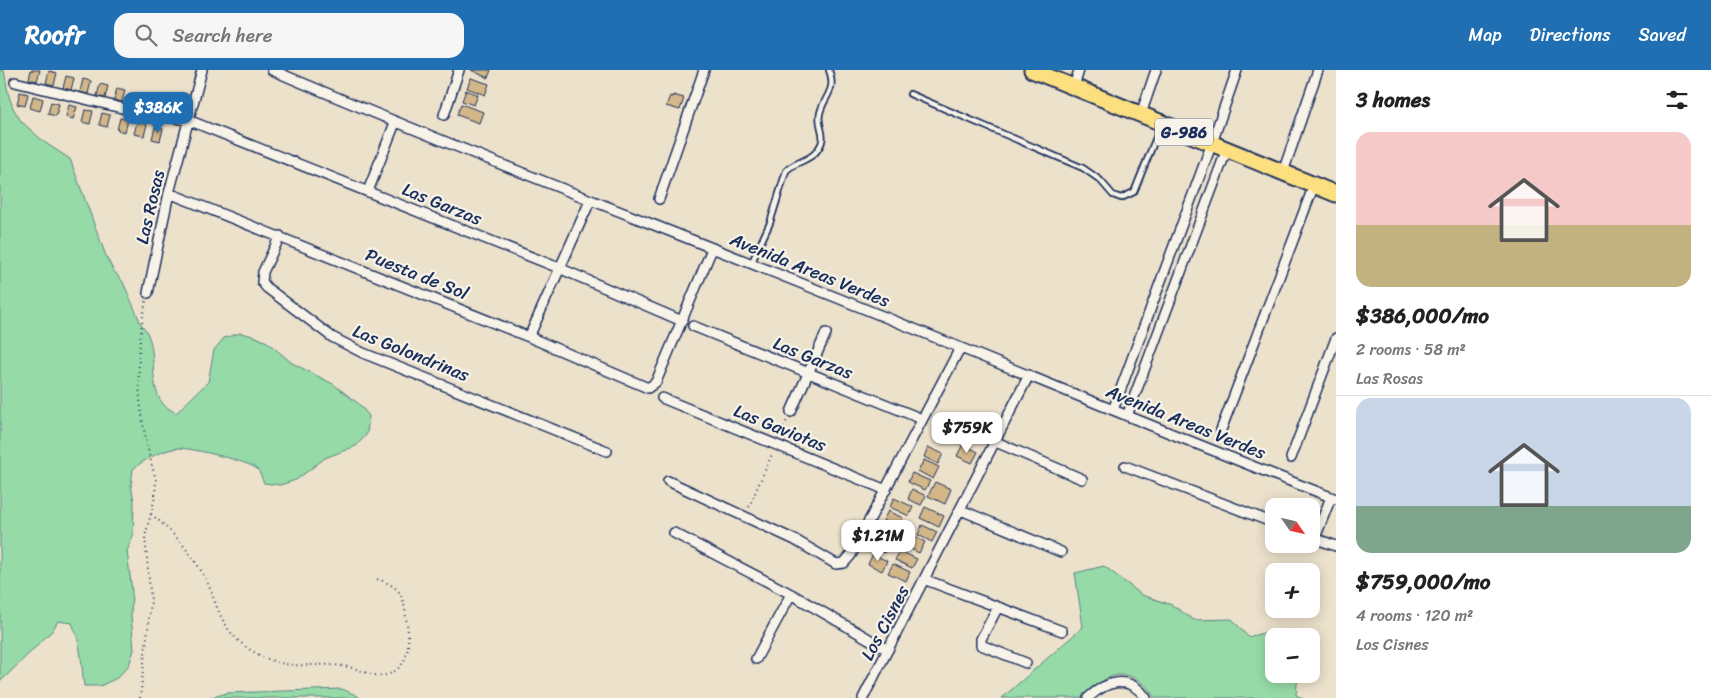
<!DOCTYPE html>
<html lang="en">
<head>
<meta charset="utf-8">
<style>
  :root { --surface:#fff; --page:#f6f6f6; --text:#222; --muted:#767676; --line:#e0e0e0; --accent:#1f6fb2 }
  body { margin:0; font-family:Sriracha,sans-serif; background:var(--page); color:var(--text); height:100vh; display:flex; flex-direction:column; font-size:19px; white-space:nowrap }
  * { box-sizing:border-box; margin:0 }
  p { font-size:16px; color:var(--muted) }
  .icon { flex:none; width:28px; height:28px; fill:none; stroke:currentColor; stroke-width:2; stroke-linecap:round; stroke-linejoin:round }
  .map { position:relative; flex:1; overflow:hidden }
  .panel { display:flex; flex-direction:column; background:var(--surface); width:375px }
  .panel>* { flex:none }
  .needle { width:32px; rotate:124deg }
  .controls { position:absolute; left:1265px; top:428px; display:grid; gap:10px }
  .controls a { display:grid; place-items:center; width:55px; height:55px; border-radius:10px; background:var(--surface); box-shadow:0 2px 12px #0003; font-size:25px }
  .price { position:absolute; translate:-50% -42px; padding:0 11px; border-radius:10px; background:#fff; color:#222; font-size:16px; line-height:32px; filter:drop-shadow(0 1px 2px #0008) }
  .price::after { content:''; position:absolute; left:50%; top:30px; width:15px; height:11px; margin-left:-8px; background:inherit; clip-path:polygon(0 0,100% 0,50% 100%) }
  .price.current { background:var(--accent); color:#fff }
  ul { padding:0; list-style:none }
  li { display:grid; align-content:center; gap:10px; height:265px; padding:0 20px }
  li+li { border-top:1px solid var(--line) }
  li span { display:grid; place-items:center; height:155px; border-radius:15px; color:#555 }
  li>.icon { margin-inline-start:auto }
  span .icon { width:90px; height:90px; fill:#fffc; stroke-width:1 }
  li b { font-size:21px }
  h2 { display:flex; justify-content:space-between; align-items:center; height:60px; padding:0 20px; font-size:21px }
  header { display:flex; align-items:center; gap:30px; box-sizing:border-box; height:70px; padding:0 25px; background:var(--accent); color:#fff }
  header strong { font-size:24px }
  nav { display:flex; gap:28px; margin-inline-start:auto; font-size:18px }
  .search { width:350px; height:45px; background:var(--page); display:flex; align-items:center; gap:12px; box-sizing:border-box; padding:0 18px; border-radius:15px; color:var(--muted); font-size:19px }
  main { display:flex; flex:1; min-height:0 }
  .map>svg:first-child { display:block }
</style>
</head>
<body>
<header>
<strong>Roofr</strong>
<div class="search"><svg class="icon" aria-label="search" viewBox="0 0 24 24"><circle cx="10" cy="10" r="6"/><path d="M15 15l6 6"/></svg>Search here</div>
<nav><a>Map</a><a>Directions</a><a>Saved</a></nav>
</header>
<main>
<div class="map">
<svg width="1336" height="628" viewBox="0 0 1336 628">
  <rect width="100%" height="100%" fill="#ece1cb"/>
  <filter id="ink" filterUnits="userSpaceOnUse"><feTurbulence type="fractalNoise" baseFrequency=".02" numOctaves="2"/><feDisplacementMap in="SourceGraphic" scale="10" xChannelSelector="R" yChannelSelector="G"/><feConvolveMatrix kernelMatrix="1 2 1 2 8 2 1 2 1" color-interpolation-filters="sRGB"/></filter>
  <g filter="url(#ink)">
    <path fill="#96daa7" stroke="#588482" d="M0 0H4L8 23 13 38 21 51 44 72 70 89 106 186 113 200 123 212 141 254C161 275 146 312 163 334 166 338 172 340 176 343L208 312 214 280 224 268 240 263 254 266 267 272 292 293 333 314 359 334 369 346 367 364 356 376 325 388 296 410 280 415 264 413C262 409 260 402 257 399 248 391 191 378 178 378 162 380 145 389 133 399L131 415 134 431 133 466 127 481 132 522 131 546 134 580 129 595 117 608 100 616H84C81 592 82 576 72 553L58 551 52 561 0 612Z
      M1104 496 1142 525 1172 535 1194 550 1232 549 1248 567 1271 561 1278 566H1274V604H1298L1296 625 1302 628H1154C1145 609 1123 598 1104 610 1096 615 1089 622 1082 628H1002L1083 557 1075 503Z
      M342 619 356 625 360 628H210L227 623Z"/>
    <path fill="#d3b788" stroke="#1b2f5e" d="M31 0H40L37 11 29 9Z
      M471 0H491L488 8Z
      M49 1 57 3 54 15 46 13Z
      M66 6 74 8 71 20 63 18Z
      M471 8 489 14 485 25 467 18Z
      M83 9 91 11 88 24 80 22Z
      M100 14 108 16 105 28 97 26Z
      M117 18 125 20 122 32 114 30Z
      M466 20 478 25 474 35 462 31Z
      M20 22 28 24 25 36 17 34Z
      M136 23 143 25 140 37 133 35Z
      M673 25 684 28 680 40 666 36 670 26 673 27Z
      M33 26 43 29 40 41 30 38Z
      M153 26 161 28 158 40 150 38Z
      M51 32 59 34 56 46 48 44Z
      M461 34 483 42 479 53 457 45Z
      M69 35 77 37 73 49 66 47Z
      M85 40 93 41 90 54 82 52Z
      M102 43 110 45 107 57 99 55Z
      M120 48 128 50 125 62 117 60Z
      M137 52 147 54 144 66 134 64Z
      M155 57 163 59 160 71 152 69Z
      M963 374 978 382 972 393 957 386Z
      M928 377 943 384 938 394 924 387Z
      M924 390 939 397 933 409 918 401Z
      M912 403 930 411 925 420 908 412Z
      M935 412 951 419 945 434 928 426Z
      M912 419 926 426 921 435 908 429Z
      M894 428 913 437 909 446 890 437Z
      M925 437 944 446 939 457 920 448Z
      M888 441 903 448 898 458 883 451Z
      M882 454 898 462 893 472 876 465Z
      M922 455 937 462 932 472 918 465Z
      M908 464 925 472 919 483 903 475Z
      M875 469 888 475 884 483 871 477Z
      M900 481 917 489 912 498 895 490Z
      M873 484 887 491 882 501 868 494Z
      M893 494 910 502 906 511 888 503Z"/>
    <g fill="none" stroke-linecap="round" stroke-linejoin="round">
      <g stroke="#1b2f5e" stroke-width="8">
        <path id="service" d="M910 24 1083 98 1100 110 1113 125 1121 128 1134 122 1161 55
          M751 194 770 153 786 101C794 92 806 92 815 83 831 65 816 59 820 43 824 26 837 21 829 0"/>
      </g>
      <g stroke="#1b2f5e" stroke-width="12">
        <path id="minor" d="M272 0C463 82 657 155 850 233 1012 298 1173 366 1336 429
          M15 12 138 42 188 50 559 198 682 251
          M1074 17 1079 0
          M1141 44 1156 0
          M444 45 459 0
          M1283 102 1318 0
          M368 121 395 53
          M169 123 529 267 648 318 656 312 712 179
          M659 129 704 0
          M280 166 263 202 262 212 267 218 332 267 363 283 607 381
          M148 223 169 123 202 0
          M693 256 922 349
          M529 267 590 131
          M662 328 886 420
          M1113 340 1212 73 1237 0
          M791 342 826 263
          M1127 346 1227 79
          M1221 360 1314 115
          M996 372 1082 409
          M1291 388 1336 268
          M1125 396 1274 453
          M668 411 795 470 836 494 844 493 851 485 960 278
          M961 440 1061 482
          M674 463 791 524 888 580
          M1311 467 1336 476
          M1315 468 1331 427
          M926 510 1062 561
          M998 537 981 569V575L1026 593
          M756 589 791 524
          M863 628 1029 305
          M1088 628C1106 611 1129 604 1146 628"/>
      </g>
      <g stroke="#1b2f5e" stroke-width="19">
        <path id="primary" d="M1032 0 1336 124"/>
      </g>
      <path stroke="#1b2f5e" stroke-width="2" stroke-dasharray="1 4" stroke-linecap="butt" d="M780 366 787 350
        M749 437 773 382
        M151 444C172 461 189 480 203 504 212 519 215 537 224 552 236 576 267 593 293 595 312 596 330 593 349 597 363 600 375 609 389 604 413 594 409 567 406 547 405 538 404 530 399 522 393 515 385 511 376 509
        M140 628 151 531 145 467 155 427 156 410C138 348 133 294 146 231"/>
      <use href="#service" stroke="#f7f3e8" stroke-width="4.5"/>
      <use href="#minor" stroke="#f7f3e8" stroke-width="9"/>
      <use href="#primary" stroke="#fce080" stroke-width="15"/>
    </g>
  </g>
  <g text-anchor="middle" stroke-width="4.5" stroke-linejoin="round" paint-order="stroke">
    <rect fill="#f7f3e8" stroke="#5d6a87" stroke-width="1" x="1155" y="48.5" width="58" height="27" rx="4"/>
    <g font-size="16" font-weight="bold" fill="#1b2f5e">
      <text x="1184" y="68">G-986</text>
    </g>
    <g font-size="18" fill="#1b2f5e" stroke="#f7f3e8">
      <text transform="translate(442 134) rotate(22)" y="6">Las Garzas</text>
      <text transform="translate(150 137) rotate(-77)" y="6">Las Rosas</text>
      <text transform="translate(810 200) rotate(22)" y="6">Avenida Areas Verdes</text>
      <text transform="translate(417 204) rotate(22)" y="6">Puesta de Sol</text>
      <text transform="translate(411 283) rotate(22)" y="6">Las Golondrinas</text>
      <text transform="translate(813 288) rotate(22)" y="6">Las Garzas</text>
      <text transform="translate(1186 352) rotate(22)" y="6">Avenida Areas Verdes</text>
      <text transform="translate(780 358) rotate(22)" y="6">Las Gaviotas</text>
      <text transform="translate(885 553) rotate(-62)" y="6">Los Cisnes</text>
    </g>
  </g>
</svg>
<div class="controls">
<a><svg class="needle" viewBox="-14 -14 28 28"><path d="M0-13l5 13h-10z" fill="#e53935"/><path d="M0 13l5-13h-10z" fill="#767676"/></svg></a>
<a>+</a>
<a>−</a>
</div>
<b class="price current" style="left:158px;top:64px">$386K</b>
<b class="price" style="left:967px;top:384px">$759K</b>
<b class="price" style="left:878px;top:492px">$1.21M</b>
</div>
<section class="panel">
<h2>3 homes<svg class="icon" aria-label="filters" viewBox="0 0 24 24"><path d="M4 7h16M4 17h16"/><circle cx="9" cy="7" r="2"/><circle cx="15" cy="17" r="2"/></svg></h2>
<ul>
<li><span style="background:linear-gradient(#f6c9c9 60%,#c2b280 0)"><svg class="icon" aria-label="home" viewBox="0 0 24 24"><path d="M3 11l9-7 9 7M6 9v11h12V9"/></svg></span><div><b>$386,000/mo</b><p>2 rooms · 58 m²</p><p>Las Rosas</p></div></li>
<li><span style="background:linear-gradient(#c9d6e8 70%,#7fa58c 0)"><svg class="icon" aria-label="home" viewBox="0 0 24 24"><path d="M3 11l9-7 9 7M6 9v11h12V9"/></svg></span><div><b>$759,000/mo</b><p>4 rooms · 120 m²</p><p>Los Cisnes</p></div></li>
</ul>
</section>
</main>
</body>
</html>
